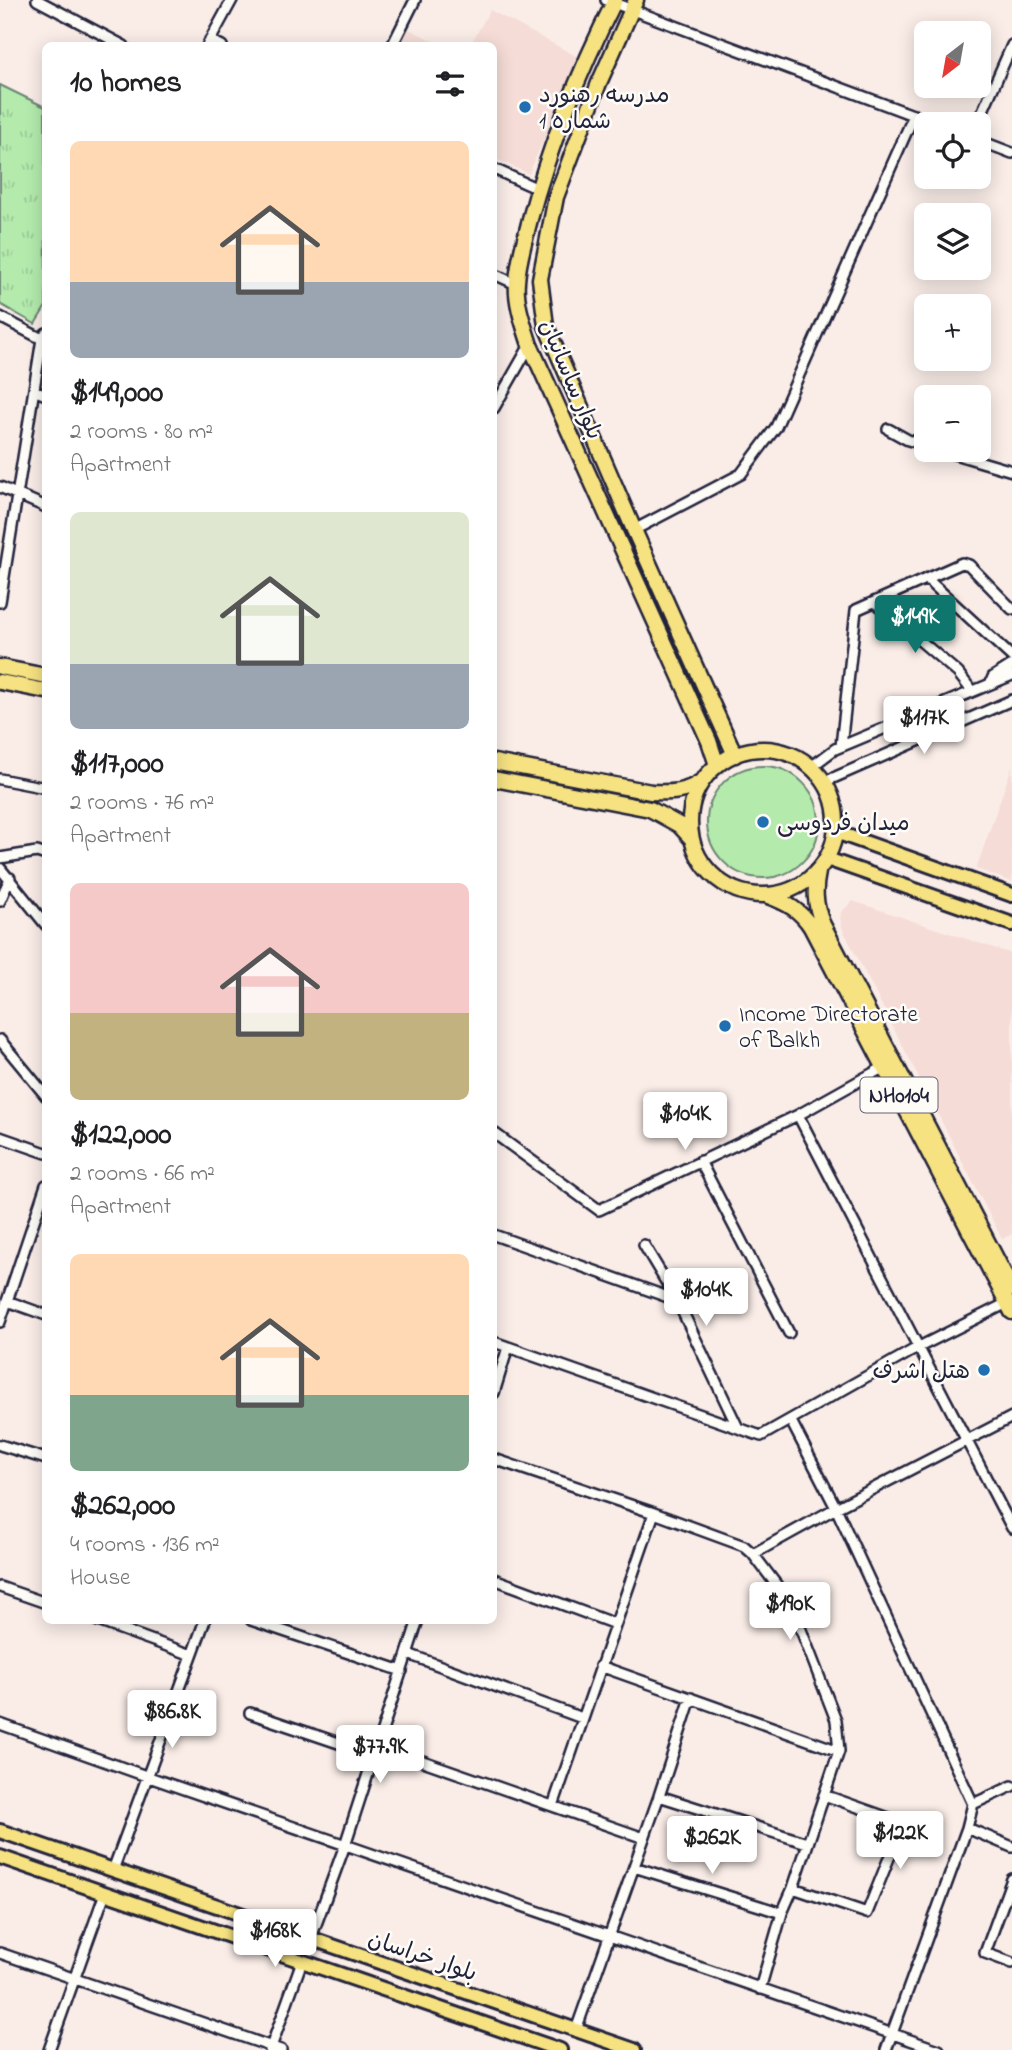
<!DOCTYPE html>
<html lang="en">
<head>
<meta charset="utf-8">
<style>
  :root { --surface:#fff; --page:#f2f2f2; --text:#202124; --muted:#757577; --accent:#0f766e }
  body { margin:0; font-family:"Indie Flower","Playpen Sans Arabic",sans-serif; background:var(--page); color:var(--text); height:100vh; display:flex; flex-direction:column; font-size:26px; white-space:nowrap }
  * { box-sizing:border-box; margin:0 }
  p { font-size:23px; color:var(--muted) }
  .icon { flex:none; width:38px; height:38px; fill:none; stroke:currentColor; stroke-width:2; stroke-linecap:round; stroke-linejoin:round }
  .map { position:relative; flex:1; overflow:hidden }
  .side { position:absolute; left:42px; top:42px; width:455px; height:1582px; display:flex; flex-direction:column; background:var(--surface); border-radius:10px; box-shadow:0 4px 18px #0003 }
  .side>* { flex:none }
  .needle { width:46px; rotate:211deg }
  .tools { position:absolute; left:914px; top:21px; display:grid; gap:14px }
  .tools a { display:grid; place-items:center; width:77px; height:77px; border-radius:10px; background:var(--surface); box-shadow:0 4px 18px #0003; font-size:35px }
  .price { position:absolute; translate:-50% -60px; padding:0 16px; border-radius:7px; background:#fff; color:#222; font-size:23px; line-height:46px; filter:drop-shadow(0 2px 4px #0008) }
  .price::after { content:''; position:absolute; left:50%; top:42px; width:21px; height:16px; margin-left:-10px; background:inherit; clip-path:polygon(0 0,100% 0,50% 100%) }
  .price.selected { background:var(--accent); color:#fff }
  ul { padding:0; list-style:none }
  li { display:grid; align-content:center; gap:14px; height:371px; padding:0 28px }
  li span { display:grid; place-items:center; height:217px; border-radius:10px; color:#555 }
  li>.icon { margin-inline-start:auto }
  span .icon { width:126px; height:126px; fill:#fffc; stroke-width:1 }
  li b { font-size:30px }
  h2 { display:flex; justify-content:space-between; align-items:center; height:84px; padding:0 28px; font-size:30px }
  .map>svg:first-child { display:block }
</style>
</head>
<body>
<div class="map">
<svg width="1012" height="2050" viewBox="0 0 1012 2050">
  <defs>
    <pattern id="park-tufts" width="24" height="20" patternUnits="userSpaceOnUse" patternTransform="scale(1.75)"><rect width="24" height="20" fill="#b4ebad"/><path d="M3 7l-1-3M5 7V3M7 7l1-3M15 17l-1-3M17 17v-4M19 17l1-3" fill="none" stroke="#9ac996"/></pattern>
  </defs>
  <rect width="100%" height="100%" fill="#faede8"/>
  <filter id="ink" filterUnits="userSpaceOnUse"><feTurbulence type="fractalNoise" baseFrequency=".0143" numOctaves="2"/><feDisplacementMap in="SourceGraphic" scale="14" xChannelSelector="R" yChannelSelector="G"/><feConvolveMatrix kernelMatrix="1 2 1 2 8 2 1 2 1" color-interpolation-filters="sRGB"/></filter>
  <g filter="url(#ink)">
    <path fill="#f6dcd6" d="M490 10 578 57 529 174 494 158V46L470 45Z
      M409 29 442 45H400Z
      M1012 766V882L976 869Z
      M853 901 1012 954V1234L1002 1239 843 930 840 919 841 912Z"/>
    <path fill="#b4ebad" stroke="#6b8674" stroke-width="2" d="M707 822a56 56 0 1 1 112 0a56 56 0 1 1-112 0Z"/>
    <path fill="url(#park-tufts)" stroke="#6b8674" stroke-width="2" d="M0 85 45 107 46 306 35 324 0 304Z"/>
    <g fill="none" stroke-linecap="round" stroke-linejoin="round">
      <g stroke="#22223b" stroke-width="14">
        <path id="minor" d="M37 0 124 46
          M606 0 937 124
          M210 40 222 46
          M207 46 232 0
          M392 46 415 0
          M977 124 1012 45
          M978 140 1012 153
          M494 169 538 189
          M494 274 516 284
          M0 317 42 339
          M34 390 46 395
          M494 408 530 345
          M888 429 908 440 926 445
          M941 450 1012 471
          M0 487 46 507
          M634 530 741 474 776 427 914 115
          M927 579 1012 657
          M0 602 42 339 46 333
          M875 602 958 673 972 691
          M990 684 993 677 1012 665
          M841 746 856 610 962 563 969 565 1012 609
          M811 767 835 749 1012 675
          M0 779 46 788
          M824 782 1012 700
          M0 858 37 852 46 855
          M0 868 46 925
          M0 901 10 878
          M0 1040 46 1096
          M798 1115 1012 1528
          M494 1133 599 1210 798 1115 884 1067
          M0 1137 46 1153
          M700 1161 789 1333
          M494 1235 676 1300
          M644 1245 677 1300 738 1428
          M7 1301 46 1315
          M0 1322 46 1185
          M494 1342 761 1436 917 1348 1007 1303
          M494 1393 508 1347
          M791 1421 836 1508 973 1804 967 1828 886 2050
          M0 1445 46 1459
          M494 1459 654 1513 744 1546 753 1554 791 1604 836 1720 839 1751 793 1888 782 1913 760 1989
          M753 1554 836 1508 1012 1417
          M494 1579 615 1624
          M0 1587 46 1603
          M95 1620 192 1655
          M251 1620 402 1671
          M408 1654 582 1718
          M600 1666 839 1751
          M250 1713 374 1755
          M0 1724 146 1776 939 2050
          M377 1745 644 1838
          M659 1796 807 1843
          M973 1804 1012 1786
          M553 1806 654 1513
          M967 1828 1012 1847
          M634 1867 782 1913
          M113 1870 205 1620
          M1012 1879 985 1953 1012 1963
          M793 1888 867 1913 903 1823 824 1795
          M311 1938 345 1845 418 1620
          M0 1953 281 2050
          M576 2030 659 1796 691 1698
          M49 2050 105 1893
          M270 2050 302 1961"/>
      </g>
      <g stroke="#22223b" stroke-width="18">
        <path id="major" d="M836 832 1012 895
          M827 859 1012 924
          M0 1831 634 2050
          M0 1857 560 2050"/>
      </g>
      <g stroke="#22223b" stroke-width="19">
        <path id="highway" d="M615 0C580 70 550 144 530 219 525 240 518 261 517 282 515 302 524 326 530 345L709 741 717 765
          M636 0 599 83 556 197 540 279 546 326 634 530 735 755
          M0 667 46 676
          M0 682 46 691
          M690 822a73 73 0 1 1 146 0a73 73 0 1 1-146 0Z
          M494 762 651 792C671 793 685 793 702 781
          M494 779 650 809 679 825 692 839
          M818 872C814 891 815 904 822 923L1012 1289
          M768 896C787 903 800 910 811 927L1012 1312"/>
      </g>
      <use href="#minor" stroke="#fdfcf7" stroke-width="9"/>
      <use href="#major" stroke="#f6e281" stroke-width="12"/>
      <use href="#highway" stroke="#f6e281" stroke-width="14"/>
    </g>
  </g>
  <g fill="#1f6fb2" stroke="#fdfcf7" stroke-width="2.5">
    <circle cx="525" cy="107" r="7"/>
    <circle cx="763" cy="822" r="7"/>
    <circle cx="725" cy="1026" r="7"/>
    <circle cx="984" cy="1370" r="7"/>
  </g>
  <g text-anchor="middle" stroke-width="5" stroke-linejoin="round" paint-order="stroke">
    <rect fill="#fdfcf7" stroke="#646373" stroke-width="2" x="860.5" y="1077.5" width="77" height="35" rx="5"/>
    <g font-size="21" font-weight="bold" fill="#22223b">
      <text x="899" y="1102">NH0104</text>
    </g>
    <g font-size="23" fill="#22223b" stroke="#fdfcf7" text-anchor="start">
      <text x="539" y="102">مدرسه رهنورد<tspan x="539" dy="26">شماره 1</tspan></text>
      <text x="777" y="830">میدان فردوسی</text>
      <text x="739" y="1021">Income Directorate<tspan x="739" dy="26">of Balkh</tspan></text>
      <text x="970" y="1378" text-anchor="end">هتل اشرف</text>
    </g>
    <g font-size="23" fill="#22223b" stroke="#fdfcf7">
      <text transform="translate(572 379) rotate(67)" y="8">بلوار ساسانیان</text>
      <text transform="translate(423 1955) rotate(19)" y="8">بلوار خراسان</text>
    </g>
  </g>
</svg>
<div class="tools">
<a><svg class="needle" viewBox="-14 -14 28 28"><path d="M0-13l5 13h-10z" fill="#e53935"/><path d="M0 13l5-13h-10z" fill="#757577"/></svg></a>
<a><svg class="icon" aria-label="locate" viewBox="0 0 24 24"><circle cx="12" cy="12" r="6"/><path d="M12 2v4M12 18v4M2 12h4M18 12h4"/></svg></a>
<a><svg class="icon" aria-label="layers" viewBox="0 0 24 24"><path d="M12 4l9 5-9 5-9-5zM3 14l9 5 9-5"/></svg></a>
<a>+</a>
<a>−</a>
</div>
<b class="price selected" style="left:915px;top:655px">$149K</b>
<b class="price" style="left:924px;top:756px">$117K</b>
<b class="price" style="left:685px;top:1152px">$104K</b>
<b class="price" style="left:706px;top:1328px">$104K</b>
<b class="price" style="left:790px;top:1642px">$190K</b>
<b class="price" style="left:172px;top:1750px">$86.8K</b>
<b class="price" style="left:380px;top:1785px">$77.9K</b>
<b class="price" style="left:900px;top:1871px">$122K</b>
<b class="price" style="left:712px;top:1876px">$262K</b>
<b class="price" style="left:275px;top:1969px">$168K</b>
<section class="side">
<h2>10 homes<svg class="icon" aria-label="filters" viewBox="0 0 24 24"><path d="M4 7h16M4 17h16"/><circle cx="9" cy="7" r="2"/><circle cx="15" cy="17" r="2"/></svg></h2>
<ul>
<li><span style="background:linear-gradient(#ffd9b3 65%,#9aa5b1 0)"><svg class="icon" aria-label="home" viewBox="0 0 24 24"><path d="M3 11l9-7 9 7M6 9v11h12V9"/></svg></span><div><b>$149,000</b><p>2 rooms · 80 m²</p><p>Apartment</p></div></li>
<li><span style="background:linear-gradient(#dfe7d0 70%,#9aa5b1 0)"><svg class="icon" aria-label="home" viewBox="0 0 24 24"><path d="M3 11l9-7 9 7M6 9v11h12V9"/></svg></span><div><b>$117,000</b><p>2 rooms · 76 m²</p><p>Apartment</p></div></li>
<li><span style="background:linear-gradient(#f6c9c9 60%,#c2b280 0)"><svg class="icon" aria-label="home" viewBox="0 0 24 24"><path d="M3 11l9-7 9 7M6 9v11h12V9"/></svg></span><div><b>$122,000</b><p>2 rooms · 66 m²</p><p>Apartment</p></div></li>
<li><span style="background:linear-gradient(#ffd9b3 65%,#7fa58c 0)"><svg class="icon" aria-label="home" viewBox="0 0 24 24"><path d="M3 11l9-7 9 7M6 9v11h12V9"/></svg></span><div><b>$262,000</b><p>4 rooms · 136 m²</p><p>House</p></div></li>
</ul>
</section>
</div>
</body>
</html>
